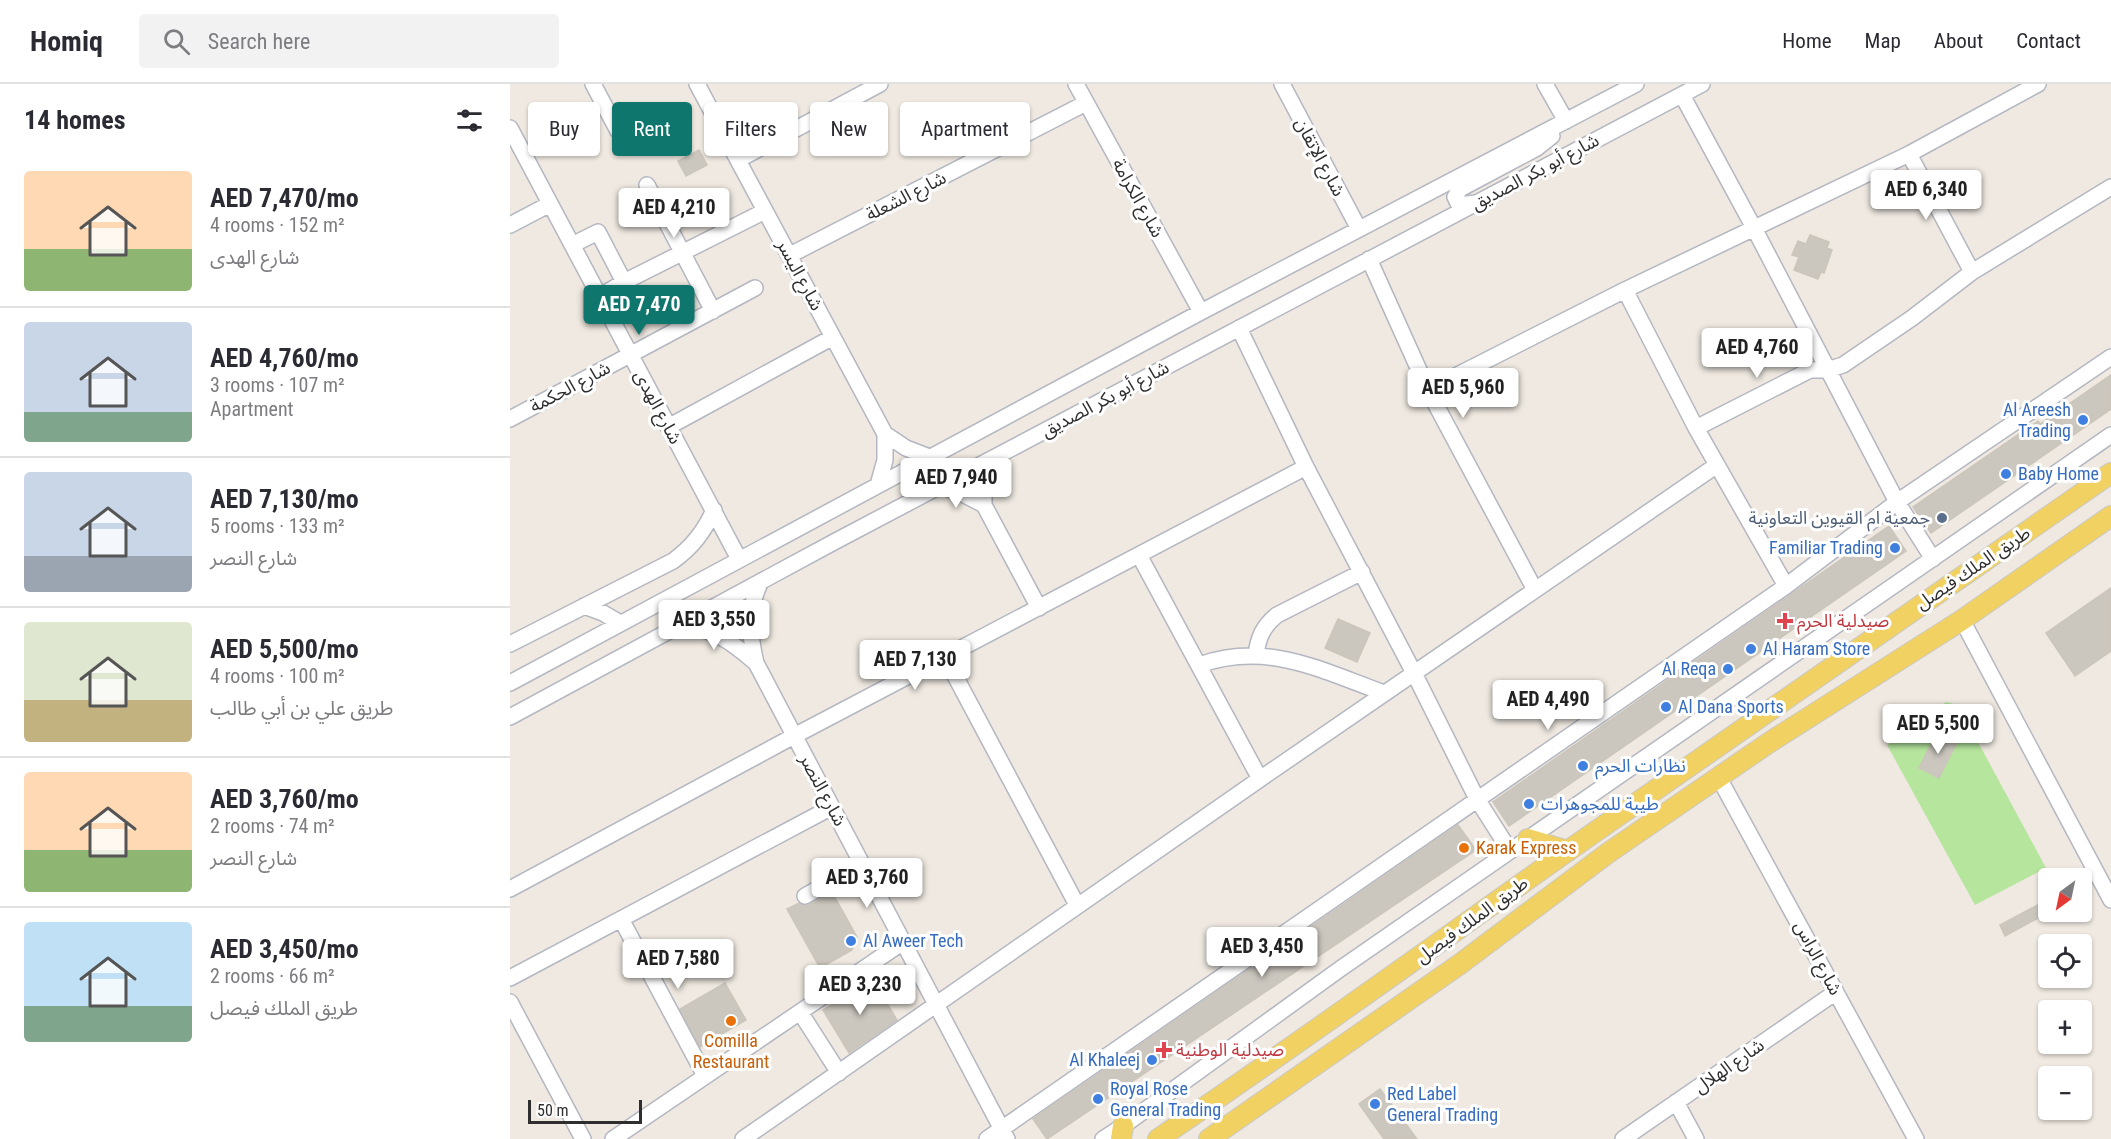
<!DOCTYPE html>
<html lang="en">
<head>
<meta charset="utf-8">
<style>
  :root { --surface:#fff; --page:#f2f2f3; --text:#2b2b33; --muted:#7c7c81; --line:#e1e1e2; --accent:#0f766e }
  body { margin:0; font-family:"Roboto Condensed","Noto Sans Arabic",sans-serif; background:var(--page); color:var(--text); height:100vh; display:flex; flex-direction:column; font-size:22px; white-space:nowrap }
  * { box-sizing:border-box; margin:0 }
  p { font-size:20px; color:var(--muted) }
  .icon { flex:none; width:33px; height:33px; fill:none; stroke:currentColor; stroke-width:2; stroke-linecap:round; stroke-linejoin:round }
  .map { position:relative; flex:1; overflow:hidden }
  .sheet { display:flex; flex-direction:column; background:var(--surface); width:510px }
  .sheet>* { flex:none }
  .banner { position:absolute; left:18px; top:18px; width:570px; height:54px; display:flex; gap:12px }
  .needle { width:39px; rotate:213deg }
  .fabs { position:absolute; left:1528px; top:784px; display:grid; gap:12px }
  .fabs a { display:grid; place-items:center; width:54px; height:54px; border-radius:6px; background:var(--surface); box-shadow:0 2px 4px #0004; font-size:30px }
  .scale { position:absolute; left:18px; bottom:15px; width:114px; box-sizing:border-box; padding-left:6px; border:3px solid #2e2e2e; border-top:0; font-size:16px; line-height:21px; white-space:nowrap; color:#2e2e2e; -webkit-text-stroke:4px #fff; paint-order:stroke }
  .price { position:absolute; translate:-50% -51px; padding:0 14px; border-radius:6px; background:#fff; color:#222; font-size:20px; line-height:39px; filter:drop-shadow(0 2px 3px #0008) }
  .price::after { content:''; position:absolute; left:50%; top:36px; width:18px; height:14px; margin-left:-9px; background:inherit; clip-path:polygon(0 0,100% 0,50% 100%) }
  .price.current { background:var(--accent); color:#fff }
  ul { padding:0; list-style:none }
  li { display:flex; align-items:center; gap:18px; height:150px; padding:0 24px }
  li+li { border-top:2px solid var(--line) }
  li span { display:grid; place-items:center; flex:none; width:168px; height:120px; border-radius:6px; color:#555 }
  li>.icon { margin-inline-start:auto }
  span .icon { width:72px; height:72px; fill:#fffc; stroke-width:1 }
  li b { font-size:26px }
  h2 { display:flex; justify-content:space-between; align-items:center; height:72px; padding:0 24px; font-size:26px }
  .tag { padding:0 21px; border-radius:6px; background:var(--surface); box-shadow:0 2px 4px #0004; font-size:21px; line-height:54px }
  .tag.current { background:var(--accent); color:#fff }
  header { display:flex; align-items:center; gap:36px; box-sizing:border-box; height:84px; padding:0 30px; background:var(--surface); border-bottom:2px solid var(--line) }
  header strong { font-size:28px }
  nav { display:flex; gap:33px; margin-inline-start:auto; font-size:21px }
  .search { width:420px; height:54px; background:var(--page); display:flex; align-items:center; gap:15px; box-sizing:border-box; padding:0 21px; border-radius:6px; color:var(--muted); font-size:22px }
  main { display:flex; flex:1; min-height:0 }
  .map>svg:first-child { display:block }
</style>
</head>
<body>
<header>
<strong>Homiq</strong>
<div class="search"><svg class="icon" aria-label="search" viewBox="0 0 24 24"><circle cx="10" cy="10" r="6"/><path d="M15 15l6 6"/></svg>Search here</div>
<nav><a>Home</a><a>Map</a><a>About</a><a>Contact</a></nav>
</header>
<main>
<section class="sheet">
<h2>14 homes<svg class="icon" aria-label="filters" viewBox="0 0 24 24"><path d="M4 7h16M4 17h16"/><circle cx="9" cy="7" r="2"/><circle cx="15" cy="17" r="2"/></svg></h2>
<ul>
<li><span style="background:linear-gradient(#ffd9b3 65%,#8fb573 0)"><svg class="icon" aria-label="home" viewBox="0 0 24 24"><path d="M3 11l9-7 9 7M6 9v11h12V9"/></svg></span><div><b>AED 7,470/mo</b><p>4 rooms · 152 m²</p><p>شارع الهدى</p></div></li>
<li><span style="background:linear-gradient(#c9d6e8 75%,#7fa58c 0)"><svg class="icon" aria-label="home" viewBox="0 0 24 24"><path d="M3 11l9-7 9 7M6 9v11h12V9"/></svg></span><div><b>AED 4,760/mo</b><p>3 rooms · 107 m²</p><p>Apartment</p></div></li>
<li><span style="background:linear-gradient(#c9d6e8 70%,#9aa5b1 0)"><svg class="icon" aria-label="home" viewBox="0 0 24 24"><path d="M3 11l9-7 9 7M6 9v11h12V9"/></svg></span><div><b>AED 7,130/mo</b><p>5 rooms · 133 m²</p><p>شارع النصر</p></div></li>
<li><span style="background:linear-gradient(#dfe7d0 65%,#c2b280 0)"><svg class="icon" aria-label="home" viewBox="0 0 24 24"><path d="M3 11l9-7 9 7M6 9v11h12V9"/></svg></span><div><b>AED 5,500/mo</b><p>4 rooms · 100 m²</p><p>طريق علي بن أبي طالب</p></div></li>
<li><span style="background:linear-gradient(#ffd9b3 65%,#8fb573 0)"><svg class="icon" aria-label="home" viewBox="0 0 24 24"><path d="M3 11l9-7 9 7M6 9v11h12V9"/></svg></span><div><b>AED 3,760/mo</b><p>2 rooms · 74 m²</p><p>شارع النصر</p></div></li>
<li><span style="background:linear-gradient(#bfe0f5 70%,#7fa58c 0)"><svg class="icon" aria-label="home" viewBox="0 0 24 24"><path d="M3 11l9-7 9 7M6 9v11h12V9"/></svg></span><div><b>AED 3,450/mo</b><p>2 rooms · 66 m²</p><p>طريق الملك فيصل</p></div></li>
</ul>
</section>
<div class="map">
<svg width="1601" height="1055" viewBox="0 0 1601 1055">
  <rect width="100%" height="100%" fill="#efe9e1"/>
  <path fill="#b6e59e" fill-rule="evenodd" d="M1436 618 1448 621 1536 784 1465 821 1377 661ZM1427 648 1446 658 1429 694 1410 684Z"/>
  <path fill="#cbc7bf" stroke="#cbc5ba" stroke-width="1.5" d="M189 66 197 81 176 92 168 77Z
    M1300 151 1319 158 1317 164 1322 166 1314 189 1311 188 1308 195 1284 186 1289 173 1282 171 1288 157 1296 160Z
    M1601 291V325L1421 449 1403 423 1528 337 1530 340Z
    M1379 442 1396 467 999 742 983 718Z
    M1601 504V567L1565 592 1536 549Z
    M828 535 860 549 847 578 815 564Z
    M1427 648 1447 658 1429 694 1409 684Z
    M948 741 966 766 537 1055 523 1035Z
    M322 808 347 853 342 866 310 884 277 825 289 819 294 822 299 821Z
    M1539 815V828L1495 852 1490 841Z
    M363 896 387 936 339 969 313 926Z
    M215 899 236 936 190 963 170 925Z
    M870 1005 907 1055H874L849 1020Z"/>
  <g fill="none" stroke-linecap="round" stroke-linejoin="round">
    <g stroke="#b4b7c1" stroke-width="18">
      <path id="minor" d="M83 0 108 47
        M187 0 375 350V376L368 401
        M566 0 691 228
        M772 0 849 145
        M1035 0 1056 37
        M1172 11 1244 144 1387 418 1423 475
        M0 44 229 475
        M1399 70 1462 188
        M228 76 370 0
        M137 101 203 227
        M965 119 949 121 945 113 950 105 1027 64 1042 52
        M0 141 40 120
        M62 161 88 148 114 198
        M280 171 576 19
        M859 175 918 306 1025 506
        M1115 206 1186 344 1276 502
        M89 213 114 198 255 127
        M729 244 796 383 904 589 967 715 1000 767
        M918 306 1115 206 1399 70 1528 0
        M0 335 245 204
        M158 343 323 253
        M1186 344 1300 286H1317L1333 281 1402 234 1462 188 1601 103
        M375 350 396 364 419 373
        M480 376 474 398V421L529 524
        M431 402 453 410 474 421
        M629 471 750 695
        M251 497C237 526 239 549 246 579L497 1055
        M74 522 93 529 110 539
        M1452 536 1601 816
        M167 541C201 543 221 557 246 579
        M0 560 163 477C182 463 194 448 204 426
        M746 571C748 554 753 542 767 531L852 488
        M435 573 567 821
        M689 581C758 557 810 586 874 609
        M0 599 691 228 1126 0
        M0 633 324 458 1192 0
        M1209 694 1406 1055
        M0 805 284 652 796 383
        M295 812 351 780
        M111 835 195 992
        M0 894 322 723
        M0 918 73 1055
        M290 928 329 989
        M1166 1018 1186 1055
        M103 1055 393 858
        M233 1055 750 695 1207 381
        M477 1055 1276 502 1387 418 1601 273
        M593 1055 613 1042 830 885 1601 351
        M1113 1055 1326 908"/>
    </g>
    <g stroke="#c9c9c9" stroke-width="22">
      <path id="major" d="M1018 755 1058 767
        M611 1055 613 1042
        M648 1055C787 961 922 863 1059 766 1239 639 1420 514 1601 389
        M699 1055 950 880 1098 769 1260 658 1452 536 1601 432"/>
    </g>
    <use href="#minor" stroke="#fff" stroke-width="15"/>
    <use href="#major" stroke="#f2d163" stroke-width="20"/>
  </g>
  <g fill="#3f7fe0" stroke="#fff" stroke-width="2">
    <circle cx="1573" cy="336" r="6"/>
    <circle cx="1496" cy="390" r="6"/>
    <circle cx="1385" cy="464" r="6"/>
    <circle cx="1241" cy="565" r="6"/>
    <circle cx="1218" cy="585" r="6"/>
    <circle cx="1156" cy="623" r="6"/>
    <circle cx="1073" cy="682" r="6"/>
    <circle cx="1019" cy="720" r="6"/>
    <circle cx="341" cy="857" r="6"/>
    <circle cx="642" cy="976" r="6"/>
    <circle cx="588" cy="1015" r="6"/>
    <circle cx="865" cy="1020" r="6"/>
  </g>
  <circle fill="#5c6f8a" stroke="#fff" stroke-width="2" cx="1432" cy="434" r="6"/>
  <g fill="#e0444e" stroke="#fff" stroke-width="2">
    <path d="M1272 528h6v6h6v6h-6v6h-6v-6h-6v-6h6z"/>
    <path d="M651 957h6v6h6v6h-6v6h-6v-6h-6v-6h6z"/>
  </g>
  <g fill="#e8710a" stroke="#fff" stroke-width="2">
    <circle cx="954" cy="764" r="6"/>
    <circle cx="221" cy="937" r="6"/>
  </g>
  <g text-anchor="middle" stroke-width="6" stroke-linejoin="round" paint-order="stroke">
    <g font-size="18" fill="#2e2e2e" stroke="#fff">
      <text transform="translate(810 73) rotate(62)" y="6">شارع الإتقان</text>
      <text transform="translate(1025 88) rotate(-28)" y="6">شارع أبو بكر الصديق</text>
      <text transform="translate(396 112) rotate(-27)" y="6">شارع الشعلة</text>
      <text transform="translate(628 114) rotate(61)" y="6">شارع الكرامة</text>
      <text transform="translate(290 191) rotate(62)" y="6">شارع اليسر</text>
      <text transform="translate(60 303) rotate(-28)" y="6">شارع الحكمة</text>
      <text transform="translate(595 315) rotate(-28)" y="6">شارع أبو بكر الصديق</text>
      <text transform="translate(148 323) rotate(62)" y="6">شارع الهدى</text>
      <text transform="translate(1463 484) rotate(-34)" y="6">طريق الملك فيصل</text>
      <text transform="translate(313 706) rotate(62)" y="6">شارع النصر</text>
      <text transform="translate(962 836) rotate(-36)" y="6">طريق الملك فيصل</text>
      <text transform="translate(1308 874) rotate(62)" y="6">شارع الراس</text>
      <text transform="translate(1219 982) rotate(-35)" y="6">شارع الهلال</text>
    </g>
    <g font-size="18" fill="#366cbe" stroke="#fff" text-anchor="start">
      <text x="1561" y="332" text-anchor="end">Al Areesh<tspan x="1561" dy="21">Trading</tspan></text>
      <text x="1508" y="396">Baby Home</text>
      <text x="1373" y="470" text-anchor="end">Familiar Trading</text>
      <text x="1253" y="571">Al Haram Store</text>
      <text x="1206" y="591" text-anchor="end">Al Reqa</text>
      <text x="1168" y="629">Al Dana Sports</text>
      <text x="1085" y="688">نظارات الحرم</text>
      <text x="1031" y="726">طيبة للمجوهرات</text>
      <text x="353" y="863">Al Aweer Tech</text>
      <text x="630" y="982" text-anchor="end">Al Khaleej</text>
      <text x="600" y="1011">Royal Rose<tspan x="600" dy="21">General Trading</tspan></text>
      <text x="877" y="1016">Red Label<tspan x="877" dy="21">General Trading</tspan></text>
    </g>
    <g font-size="18" fill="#4e5e75" stroke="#fff" text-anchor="end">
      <text x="1420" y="440">جمعية ام القيوين التعاونية</text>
    </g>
    <g font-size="18" fill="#be3a42" stroke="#fff" text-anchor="start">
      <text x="1287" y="543">صيدلية الحرم</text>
      <text x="666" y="972">صيدلية الوطنية</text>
    </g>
    <g font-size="18" fill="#c56008" stroke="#fff" text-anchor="start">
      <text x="966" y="770">Karak Express</text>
      <text x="221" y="963" text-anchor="middle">Comilla<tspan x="221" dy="21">Restaurant</tspan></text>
    </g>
  </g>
</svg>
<div class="fabs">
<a><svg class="needle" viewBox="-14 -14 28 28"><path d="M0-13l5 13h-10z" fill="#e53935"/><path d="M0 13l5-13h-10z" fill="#7c7c81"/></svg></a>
<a><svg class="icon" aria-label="locate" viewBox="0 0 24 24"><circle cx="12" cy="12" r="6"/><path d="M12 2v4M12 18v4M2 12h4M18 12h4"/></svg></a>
<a>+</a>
<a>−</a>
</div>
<div class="scale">50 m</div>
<b class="price" style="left:1416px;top:137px">AED 6,340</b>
<b class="price" style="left:164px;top:155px">AED 4,210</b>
<b class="price current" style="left:129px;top:252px">AED 7,470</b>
<b class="price" style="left:1247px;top:295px">AED 4,760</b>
<b class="price" style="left:953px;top:335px">AED 5,960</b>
<b class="price" style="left:446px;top:425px">AED 7,940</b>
<b class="price" style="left:204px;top:567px">AED 3,550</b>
<b class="price" style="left:405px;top:607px">AED 7,130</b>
<b class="price" style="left:1038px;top:647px">AED 4,490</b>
<b class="price" style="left:1428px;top:671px">AED 5,500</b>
<b class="price" style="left:357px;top:825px">AED 3,760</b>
<b class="price" style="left:752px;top:894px">AED 3,450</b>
<b class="price" style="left:168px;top:906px">AED 7,580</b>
<b class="price" style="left:350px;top:932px">AED 3,230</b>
<div class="banner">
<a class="tag">Buy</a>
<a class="tag current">Rent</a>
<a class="tag">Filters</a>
<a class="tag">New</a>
<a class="tag">Apartment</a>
</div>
</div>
</main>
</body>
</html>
